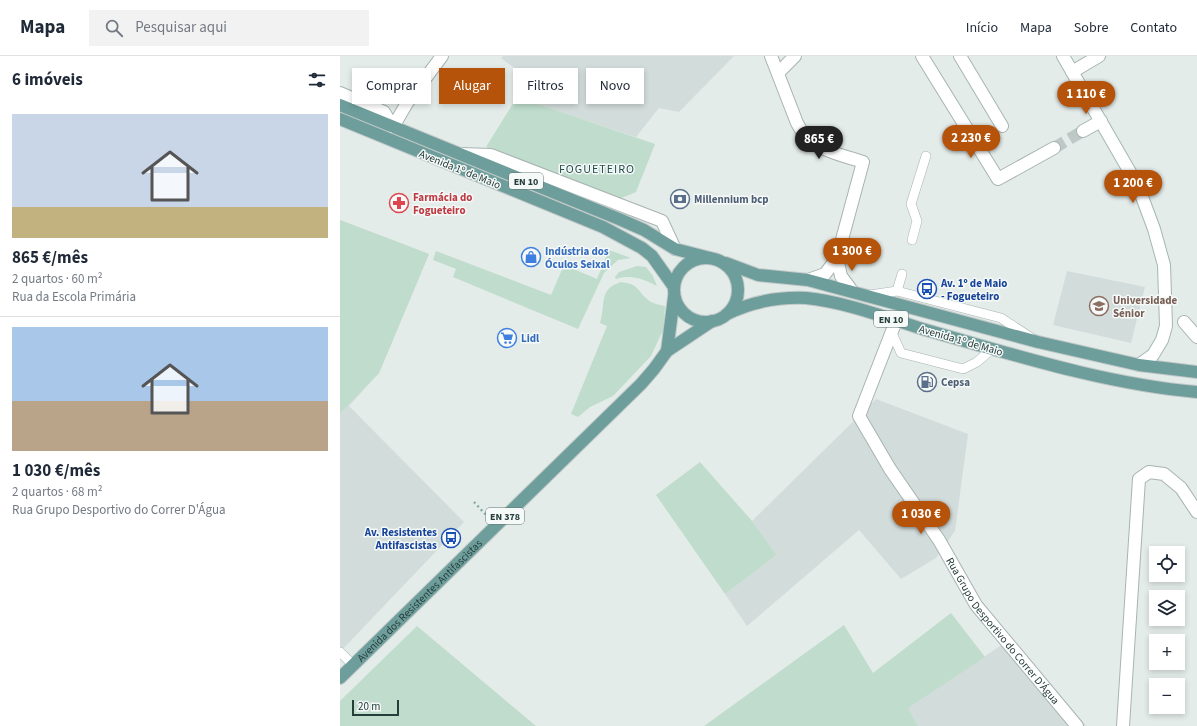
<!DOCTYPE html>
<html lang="pt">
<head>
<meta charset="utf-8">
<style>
  :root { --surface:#fff; --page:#f2f2f3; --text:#1f2937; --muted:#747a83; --line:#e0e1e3; --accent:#b45309 }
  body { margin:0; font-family:"Source Sans 3",sans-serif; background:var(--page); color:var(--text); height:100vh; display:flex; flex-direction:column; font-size:15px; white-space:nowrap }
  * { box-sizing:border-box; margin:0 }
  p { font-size:13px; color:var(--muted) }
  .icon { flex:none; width:22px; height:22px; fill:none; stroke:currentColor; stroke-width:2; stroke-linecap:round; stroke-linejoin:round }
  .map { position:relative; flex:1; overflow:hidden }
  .panel { display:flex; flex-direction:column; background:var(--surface); width:340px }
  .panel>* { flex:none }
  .top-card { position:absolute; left:12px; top:12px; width:380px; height:36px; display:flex; gap:8px }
  .buttons { position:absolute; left:809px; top:490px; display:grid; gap:8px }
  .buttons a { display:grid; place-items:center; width:36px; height:36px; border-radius:0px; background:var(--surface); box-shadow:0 2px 6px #0003; font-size:20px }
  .scale { position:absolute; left:12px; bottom:10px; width:47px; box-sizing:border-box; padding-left:4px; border:2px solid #253d3b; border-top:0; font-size:11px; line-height:14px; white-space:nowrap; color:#253d3b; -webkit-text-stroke:3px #f5f9f8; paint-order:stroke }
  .price { position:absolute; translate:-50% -34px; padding:0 9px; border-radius:14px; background:var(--accent); color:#fff; font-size:13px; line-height:26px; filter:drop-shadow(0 1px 2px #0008) }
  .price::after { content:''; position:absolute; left:50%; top:24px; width:12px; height:9px; margin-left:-6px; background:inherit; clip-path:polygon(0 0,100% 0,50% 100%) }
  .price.current { background:#222; color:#fff }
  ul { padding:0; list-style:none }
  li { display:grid; align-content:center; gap:8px; height:212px; padding:0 12px }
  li+li { border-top:1px solid var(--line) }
  li span { display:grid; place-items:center; height:124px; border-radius:0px; color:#555 }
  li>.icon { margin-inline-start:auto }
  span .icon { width:72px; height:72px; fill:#fffc; stroke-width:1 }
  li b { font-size:17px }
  h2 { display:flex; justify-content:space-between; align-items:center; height:48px; padding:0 12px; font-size:17px }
  .chip { padding:0 14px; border-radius:0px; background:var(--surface); box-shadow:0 2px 6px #0003; font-size:14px; line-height:36px }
  .chip.current { background:var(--accent); color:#fff }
  header { display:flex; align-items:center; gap:24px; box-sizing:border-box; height:56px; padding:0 20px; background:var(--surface); border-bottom:1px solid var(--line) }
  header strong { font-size:19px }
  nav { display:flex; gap:22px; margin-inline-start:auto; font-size:14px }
  .search { width:280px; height:36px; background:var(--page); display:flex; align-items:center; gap:10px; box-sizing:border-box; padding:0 14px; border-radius:0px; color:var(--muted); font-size:15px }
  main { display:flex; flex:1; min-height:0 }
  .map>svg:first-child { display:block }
</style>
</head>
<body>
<header>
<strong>Mapa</strong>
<div class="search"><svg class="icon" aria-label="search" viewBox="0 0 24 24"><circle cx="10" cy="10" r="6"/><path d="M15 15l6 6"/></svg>Pesquisar aqui</div>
<nav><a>Início</a><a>Mapa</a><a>Sobre</a><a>Contato</a></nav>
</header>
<main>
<section class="panel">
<h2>6 imóveis<svg class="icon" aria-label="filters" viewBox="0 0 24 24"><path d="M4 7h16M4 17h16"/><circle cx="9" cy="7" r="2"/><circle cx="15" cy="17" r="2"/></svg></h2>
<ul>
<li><span style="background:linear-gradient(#c9d6e8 75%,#c2b280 0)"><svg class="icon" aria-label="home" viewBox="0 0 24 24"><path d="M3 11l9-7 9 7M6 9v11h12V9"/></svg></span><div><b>865 €/mês</b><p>2 quartos · 60 m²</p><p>Rua da Escola Primária</p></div></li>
<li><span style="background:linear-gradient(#a9c7e8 60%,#b9a48a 0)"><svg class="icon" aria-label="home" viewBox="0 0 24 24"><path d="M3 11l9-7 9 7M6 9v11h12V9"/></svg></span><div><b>1 030 €/mês</b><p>2 quartos · 68 m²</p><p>Rua Grupo Desportivo do Correr D'Água</p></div></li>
</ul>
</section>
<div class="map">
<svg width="857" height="670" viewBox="0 0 857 670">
  <rect width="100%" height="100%" fill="#e4ecea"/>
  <path fill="#d2dcda" d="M163 0H394L339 56 319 52 296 81 179 42 188 22 161 2Z
    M0 164 89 198 39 317 9 350 124 466 0 596Z
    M727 215 805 231 791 287 713 269Z
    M536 343 628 378 615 475 596 502 561 523 519 474 407 570 385 538 435 499 412 465Z
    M672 582 746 670H578L568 652Z"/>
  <path fill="#bfdccc" d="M177 41 315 88 296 136 279 143 146 91Z
    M0 164 89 198 39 317 0 357Z
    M269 194 291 202 278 204 264 217 238 273 113 221 116 213 93 204 96 195 211 239 224 209 257 223Z
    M297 210 306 211 313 220 317 230C304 223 291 218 276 223L275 221 279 216Z
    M281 226C298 228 296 233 307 243 311 247 319 249 325 250L323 274 311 300 273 340 250 351 238 361 231 358 267 270 260 267C266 249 258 233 281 226Z
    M360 406 412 465 436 499 385 538 316 439Z
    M611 557 645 601 568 652 578 670H364L504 569 533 617Z
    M77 570 196 670H0V645Z"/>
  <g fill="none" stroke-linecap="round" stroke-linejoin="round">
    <path stroke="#bec9c7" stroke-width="12" stroke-dasharray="12 6" stroke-linecap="butt" d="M714 92 743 75"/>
    <g stroke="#a7b4b2" stroke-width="10">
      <path id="lane" d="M572 184 577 165 571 148 586 100
        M557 235 562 218
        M530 239 557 235 661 262 690 281
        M552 277 561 297 623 313 637 306 652 293
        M0 596 13 609"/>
    </g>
    <g stroke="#a7b4b2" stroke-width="14">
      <g id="street">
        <path d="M431 0 457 67C470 94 496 97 523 106L497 202 501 220 512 235"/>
        <path d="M582 0 658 123 714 92"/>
        <path d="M620 0 662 70"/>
        <path d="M732 16 759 0"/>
        <path d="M438 17 455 0"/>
        <path d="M0 37 44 56 53 71"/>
        <path d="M53 71 67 47 102 0"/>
        <path d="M743 75 761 65"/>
        <path d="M121 98 151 99 322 165 335 193"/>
        <path d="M468 224 485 218 497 202"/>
        <path id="s1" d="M556 265 519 360 550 413 599 484 636 549 737 670"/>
        <path d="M844 266 857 281"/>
        <path d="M783 670 799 423 809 416 824 418 841 432 857 456"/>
      </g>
    </g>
    <g stroke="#a3b7b4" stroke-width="14">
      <path id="secondary" d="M723 0 798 130 814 173 824 209 826 270 822 284 813 299 799 309"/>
    </g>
    <g stroke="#c2c9c8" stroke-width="14">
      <g id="primary">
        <path d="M0 49 279 163 304 174 335 193 370 202"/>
        <path d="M0 63 263 171 302 192 312 200 334 231"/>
        <circle cx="366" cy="234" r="32"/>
        <path d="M386 207 418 219 468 224 490 230 698 286 799 309 857 316"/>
        <path d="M387 258C411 246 439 241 466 242 502 245 551 263 586 274 675 299 765 328 857 336"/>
        <path d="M327 295 334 241"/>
        <path id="s2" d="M0 622 301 328 314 313 327 295 372 265"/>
      </g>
    </g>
    <path stroke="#87ada8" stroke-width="2.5" stroke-dasharray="2 3" stroke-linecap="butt" d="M134 446 147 460"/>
    <use href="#lane" stroke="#fff" stroke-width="9"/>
    <use href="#street" stroke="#fff" stroke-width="12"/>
    <use href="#secondary" stroke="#fff" stroke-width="12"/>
    <use href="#primary" stroke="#6d9e9b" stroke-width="12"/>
  </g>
  <defs>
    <g id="bank-ring" transform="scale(1)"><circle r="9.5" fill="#f5f9f8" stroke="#5c6f8a" stroke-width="1.5"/><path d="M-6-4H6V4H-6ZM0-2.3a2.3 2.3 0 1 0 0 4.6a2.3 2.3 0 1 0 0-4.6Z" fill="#5c6f8a"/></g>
    <g id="pharmacy-ring" transform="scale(1)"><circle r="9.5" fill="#f5f9f8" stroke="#e0444e" stroke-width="1.5"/><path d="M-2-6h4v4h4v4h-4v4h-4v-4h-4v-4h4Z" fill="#e0444e"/></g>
    <g id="shop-ring" transform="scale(1)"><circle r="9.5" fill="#f5f9f8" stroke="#3f7fe0" stroke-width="1.5"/><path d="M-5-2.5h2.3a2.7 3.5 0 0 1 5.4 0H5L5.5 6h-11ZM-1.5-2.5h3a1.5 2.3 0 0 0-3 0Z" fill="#3f7fe0"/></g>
    <g id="bus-ring" transform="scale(1)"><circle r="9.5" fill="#f5f9f8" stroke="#1a4fb4" stroke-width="1.5"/><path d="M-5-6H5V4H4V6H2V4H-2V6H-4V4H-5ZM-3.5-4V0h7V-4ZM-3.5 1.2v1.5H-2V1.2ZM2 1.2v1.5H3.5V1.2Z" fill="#1a4fb4"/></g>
    <g id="university-ring" transform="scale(1)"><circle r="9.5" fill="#f5f9f8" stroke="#8d6e63" stroke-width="1.5"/><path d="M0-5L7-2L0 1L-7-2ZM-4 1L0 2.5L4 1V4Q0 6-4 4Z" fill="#8d6e63"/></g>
    <g id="supermarket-ring" transform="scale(1)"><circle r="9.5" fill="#f5f9f8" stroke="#3f7fe0" stroke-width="1.5"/><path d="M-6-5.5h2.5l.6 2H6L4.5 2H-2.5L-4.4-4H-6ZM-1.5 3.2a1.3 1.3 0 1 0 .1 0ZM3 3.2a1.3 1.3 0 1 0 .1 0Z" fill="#3f7fe0"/></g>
    <g id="fuel-ring" transform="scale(1)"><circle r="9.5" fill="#f5f9f8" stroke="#5c6f8a" stroke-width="1.5"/><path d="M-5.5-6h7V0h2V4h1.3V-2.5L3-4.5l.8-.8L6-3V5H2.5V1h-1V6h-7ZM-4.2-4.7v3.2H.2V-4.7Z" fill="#5c6f8a"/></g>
  </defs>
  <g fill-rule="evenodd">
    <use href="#bank-ring" x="340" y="143"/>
    <use href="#pharmacy-ring" x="59" y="147"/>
    <use href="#shop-ring" x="191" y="201"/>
    <use href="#bus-ring" x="587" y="233"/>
    <use href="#university-ring" x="759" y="250"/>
    <use href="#supermarket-ring" x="167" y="282"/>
    <use href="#fuel-ring" x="587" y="326"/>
    <use href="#bus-ring" x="111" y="482"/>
  </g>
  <g text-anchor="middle" stroke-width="3" stroke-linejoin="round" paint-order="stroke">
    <g fill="#f5f9f8" stroke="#637574" stroke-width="1">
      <rect x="169" y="117" width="34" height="16" rx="3"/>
      <rect x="534" y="255" width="34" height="16" rx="3"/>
      <rect x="146" y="452" width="38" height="16" rx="3"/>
    </g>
    <g font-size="10" font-weight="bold" fill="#253d3b">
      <text x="186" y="129">EN 10</text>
      <text x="551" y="267">EN 10</text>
      <text x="165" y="464">EN 378</text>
    </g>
    <g font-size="11" fill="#253d3b" stroke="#f5f9f8">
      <text transform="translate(120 113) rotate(22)" y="4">Avenida 1º de Maio</text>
      <text transform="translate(621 284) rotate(16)" y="4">Avenida 1º de Maio</text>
      <text dy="4" stroke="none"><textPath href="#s2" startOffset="111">Avenida dos Resistentes Antifascistas</textPath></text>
      <text dy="4" stroke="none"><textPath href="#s1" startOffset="361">Rua Grupo Desportivo do Correr D'Água</textPath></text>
    </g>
    <g font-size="11" font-weight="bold" fill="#be3a42" stroke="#f5f9f8" text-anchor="start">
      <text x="73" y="145">Farmácia do<tspan x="73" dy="13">Fogueteiro</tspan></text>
    </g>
    <g font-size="11" font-weight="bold" fill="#4e5e75" stroke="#f5f9f8" text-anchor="start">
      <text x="354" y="147">Millennium bcp</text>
      <text x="601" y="330">Cepsa</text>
    </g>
    <g font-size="11" font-weight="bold" fill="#366cbe" stroke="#f5f9f8" text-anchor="start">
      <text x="205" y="199">Indústria dos<tspan x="205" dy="13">Óculos Seixal</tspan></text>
      <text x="181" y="286">Lidl</text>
    </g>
    <g font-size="11" font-weight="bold" fill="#164399" stroke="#f5f9f8" text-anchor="start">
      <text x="601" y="231">Av. 1º de Maio<tspan x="601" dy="13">- Fogueteiro</tspan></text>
      <text x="97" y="480" text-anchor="end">Av. Resistentes<tspan x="97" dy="13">Antifascistas</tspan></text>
    </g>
    <g font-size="11" font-weight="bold" fill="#785e54" stroke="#f5f9f8" text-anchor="start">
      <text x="773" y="248">Universidade<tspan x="773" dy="13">Sénior</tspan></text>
    </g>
    <g font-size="12" letter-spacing="1" fill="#224d4b" stroke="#f5f9f8">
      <text x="257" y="117">FOGUETEIRO</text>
    </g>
  </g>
</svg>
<div class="buttons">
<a><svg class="icon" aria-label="locate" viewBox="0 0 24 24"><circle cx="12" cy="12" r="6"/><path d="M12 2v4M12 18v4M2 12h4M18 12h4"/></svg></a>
<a><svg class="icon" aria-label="layers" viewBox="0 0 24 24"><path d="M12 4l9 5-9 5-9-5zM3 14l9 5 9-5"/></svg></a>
<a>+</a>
<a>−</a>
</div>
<div class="scale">20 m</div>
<b class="price" style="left:746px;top:59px">1 110 €</b>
<b class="price" style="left:631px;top:103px">2 230 €</b>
<b class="price current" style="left:479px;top:104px">865 €</b>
<b class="price" style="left:793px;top:148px">1 200 €</b>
<b class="price" style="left:512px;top:216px">1 300 €</b>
<b class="price" style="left:581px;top:479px">1 030 €</b>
<div class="top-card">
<a class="chip">Comprar</a>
<a class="chip current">Alugar</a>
<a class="chip">Filtros</a>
<a class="chip">Novo</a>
</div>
</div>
</main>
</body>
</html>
